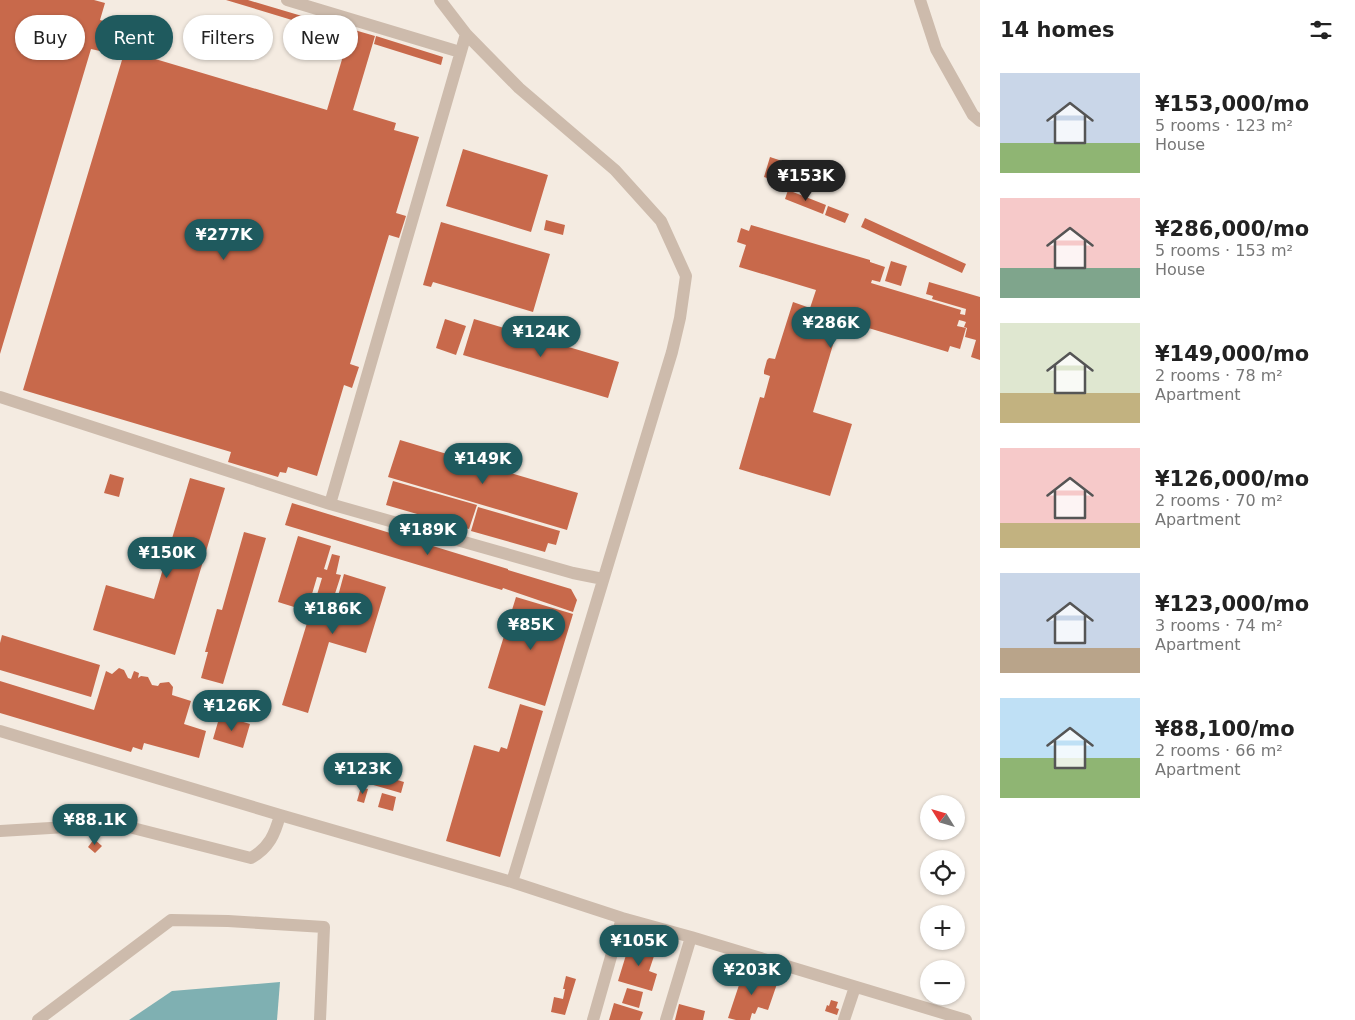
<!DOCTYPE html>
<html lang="en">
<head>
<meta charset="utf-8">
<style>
  :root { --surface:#fff; --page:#f2f2f2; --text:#222; --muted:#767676; --accent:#1f5a5e }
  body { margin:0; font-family:"DejaVu Sans",sans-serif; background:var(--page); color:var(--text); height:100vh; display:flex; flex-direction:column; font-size:19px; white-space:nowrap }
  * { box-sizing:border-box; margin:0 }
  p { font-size:16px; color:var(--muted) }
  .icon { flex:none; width:28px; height:28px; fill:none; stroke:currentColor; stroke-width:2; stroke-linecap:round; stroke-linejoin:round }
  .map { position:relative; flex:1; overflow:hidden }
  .details { display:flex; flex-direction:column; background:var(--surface); width:375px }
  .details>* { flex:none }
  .top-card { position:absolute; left:15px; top:15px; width:475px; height:45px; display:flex; gap:10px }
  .needle { width:32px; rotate:307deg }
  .tools { position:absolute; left:920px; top:795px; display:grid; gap:10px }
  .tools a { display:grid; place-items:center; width:45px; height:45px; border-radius:50%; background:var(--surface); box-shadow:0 1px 4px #0004; font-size:25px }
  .price { position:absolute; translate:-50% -42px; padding:0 11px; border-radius:18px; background:var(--accent); color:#fff; font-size:16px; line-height:32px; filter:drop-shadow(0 1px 2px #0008) }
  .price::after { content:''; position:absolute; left:50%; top:30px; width:15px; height:11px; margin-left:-8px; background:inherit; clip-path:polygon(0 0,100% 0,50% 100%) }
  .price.active { background:#222; color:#fff }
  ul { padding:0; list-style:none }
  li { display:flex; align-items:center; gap:15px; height:125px; padding:0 20px }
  li span { display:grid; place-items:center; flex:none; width:140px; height:100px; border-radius:0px; color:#555 }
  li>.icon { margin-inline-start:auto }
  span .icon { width:60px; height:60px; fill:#fffc; stroke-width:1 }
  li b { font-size:21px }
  h2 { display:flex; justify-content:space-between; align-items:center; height:60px; padding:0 20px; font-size:21px }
  .chip { padding:0 18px; border-radius:22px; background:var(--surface); box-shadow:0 1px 4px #0004; font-size:18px; line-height:45px }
  .chip.active { background:var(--accent); color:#fff }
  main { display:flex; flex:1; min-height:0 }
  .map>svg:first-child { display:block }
</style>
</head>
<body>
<main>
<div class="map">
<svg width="980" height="1020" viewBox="0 0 980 1020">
  <rect width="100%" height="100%" fill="#f4ebe1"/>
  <path fill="#7fb0b2" d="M280 982 277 1020H129L172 991Z"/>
  <path fill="#c8694b" d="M0 0H94L105 3 100 20 104 21 100 33 105 35 100 51 91 49 0 354Z
    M226 0H248L349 30 348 37Z
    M351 29 375 36 353 110 396 123 394 130 419 137 396 213 406 216 399 238 389 235 350 364 359 367 352 388 344 385 317 476 288 467 286 473 280 472 278 477 228 462 231 452 23 390 125 50 327 110Z
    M376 36 443 57 441 65 374 44Z
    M463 149 548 175 531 232 446 206Z
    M770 157 785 162 779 182 764 177Z
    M788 190 826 205 823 214 785 199Z
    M828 206 849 214 845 223 825 215Z
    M865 218 966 264 962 273 861 227Z
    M546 220 565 225 563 235 544 230Z
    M441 222 550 254 533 312 433 282 431 287 423 285Z
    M751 225 870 260V262L885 267 880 282 872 280 871 283 961 310 960 314 965 315 966 309 932 299 933 296 926 294 929 282 980 297V360L971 357 976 340 965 337 967 328 964 327 966 322 963 321 959 320 957 326 966 328 960 349 950 346 948 352 822 314 831 318 826 335 835 338 813 412 852 424 830 496 739 469 760 397 764 398 770 376 764 374V371L767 360 769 358 775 359 793 302 810 308 816 290 739 267 746 245 737 242 741 228 749 231Z
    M891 261 907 266 901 286 885 281Z
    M445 319 466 326 456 355 436 348Z
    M474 319 619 362 608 398 463 355Z
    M400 440 578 493 567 530 388 477Z
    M110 474 124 478 119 497 104 493Z
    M190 478 225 488 175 655 93 630 106 585 154 599Z
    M393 481 477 505 469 529 386 505Z
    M292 503 508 569V570L571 589 577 600 573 612 503 588 502 590 285 525Z
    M478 507 560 531 556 545 548 543 545 552 471 531Z
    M244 532 266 538 223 684 201 678 208 652H205L217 609 222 610Z
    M298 536 331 546 324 569 327 570 332 554 340 556 336 574 341 575 332 603 316 598 322 578 317 577 307 611 278 602Z
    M344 574 386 587 366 653 329 642 308 713 282 705 314 600 335 607Z
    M516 597 573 614 545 706 488 688Z
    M2 635 100 665 91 697 0 670V643Z
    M119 668 124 670 128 678 131 679 134 671 139 673 138 678 141 676 148 677 152 685 158 686 160 683 169 682 173 687 172 695 191 701 184 724 206 731 199 758 144 743 142 750 133 747 131 752 0 713V681L94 710 106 671 112 674Z
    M520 704 543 711 500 857 446 841 474 745 499 752 501 747 507 749Z
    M220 715 250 724 243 748 213 739Z
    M367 771 404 782 401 793 363 782Z
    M361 787 368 789 364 803 357 801Z
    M382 793 396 797 393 811 378 807Z
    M94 839 102 846 95 853 88 847Z
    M642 934 659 940 656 948 639 943Z
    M630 942 656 950 649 971 657 974 652 991 618 981Z
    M744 970 778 981 768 1010 758 1007 755 1014 752 1013 750 1020H736L728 1018Z
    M566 976 576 979 565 1015 551 1012 554 997 563 999 565 989H563Z
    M627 988 643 992 639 1008 622 1003Z
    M831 1000 838 1002 836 1008 839 1009 837 1015 825 1011 827 1005 829 1006Z
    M614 1003 643 1012 640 1020H609Z
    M679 1004 705 1011 703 1020H675Z"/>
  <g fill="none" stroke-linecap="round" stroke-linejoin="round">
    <path stroke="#cdbbac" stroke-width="12" d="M287 0 460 52
      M440 0 466 34 519 88 615 170 661 221 686 276 680 318 672 352 512 882
      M920 0 936 49 973 115 980 121
      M0 397 330 504 573 573 603 579
      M330 504 466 34
      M0 731 280 815 512 882 622 918 691 937 966 1020
      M0 831 117 824 251 858C269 848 275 834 280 815
      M38 1020 171 920 228 921 324 927 320 1020
      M593 1020 622 918
      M666 1020 691 937
      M844 1020 855 987"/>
  </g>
</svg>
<div class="tools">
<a><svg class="needle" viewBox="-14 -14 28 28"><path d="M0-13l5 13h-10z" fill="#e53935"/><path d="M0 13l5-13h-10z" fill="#767676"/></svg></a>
<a><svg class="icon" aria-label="locate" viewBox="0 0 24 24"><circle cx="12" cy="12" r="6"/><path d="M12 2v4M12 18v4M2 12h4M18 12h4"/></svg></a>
<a>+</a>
<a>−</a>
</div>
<b class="price active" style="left:806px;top:202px">¥153K</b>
<b class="price" style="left:224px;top:261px">¥277K</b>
<b class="price" style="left:831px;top:349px">¥286K</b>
<b class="price" style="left:541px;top:358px">¥124K</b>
<b class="price" style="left:483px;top:485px">¥149K</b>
<b class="price" style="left:428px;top:556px">¥189K</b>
<b class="price" style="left:167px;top:579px">¥150K</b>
<b class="price" style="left:333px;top:635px">¥186K</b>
<b class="price" style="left:531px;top:651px">¥85K</b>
<b class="price" style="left:232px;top:732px">¥126K</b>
<b class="price" style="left:363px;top:795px">¥123K</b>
<b class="price" style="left:95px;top:846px">¥88.1K</b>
<b class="price" style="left:639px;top:967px">¥105K</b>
<b class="price" style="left:752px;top:996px">¥203K</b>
<div class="top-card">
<a class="chip">Buy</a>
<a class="chip active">Rent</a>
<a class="chip">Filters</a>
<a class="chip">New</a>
</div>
</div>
<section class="details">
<h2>14 homes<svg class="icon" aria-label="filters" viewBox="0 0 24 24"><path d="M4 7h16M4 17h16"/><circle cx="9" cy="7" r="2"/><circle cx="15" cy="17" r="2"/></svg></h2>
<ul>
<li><span style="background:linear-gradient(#c9d6e8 70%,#8fb573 0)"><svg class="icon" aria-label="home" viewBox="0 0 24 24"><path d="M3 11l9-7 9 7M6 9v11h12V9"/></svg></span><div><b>¥153,000/mo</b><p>5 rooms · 123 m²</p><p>House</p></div></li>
<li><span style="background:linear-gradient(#f6c9c9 70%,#7fa58c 0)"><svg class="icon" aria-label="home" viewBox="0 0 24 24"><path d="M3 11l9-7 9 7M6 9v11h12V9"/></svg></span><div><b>¥286,000/mo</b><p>5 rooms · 153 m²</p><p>House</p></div></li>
<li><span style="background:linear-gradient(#dfe7d0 70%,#c2b280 0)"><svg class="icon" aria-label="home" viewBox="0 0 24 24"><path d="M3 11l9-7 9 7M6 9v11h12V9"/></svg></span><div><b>¥149,000/mo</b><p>2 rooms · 78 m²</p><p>Apartment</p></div></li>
<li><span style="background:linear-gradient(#f6c9c9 75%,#c2b280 0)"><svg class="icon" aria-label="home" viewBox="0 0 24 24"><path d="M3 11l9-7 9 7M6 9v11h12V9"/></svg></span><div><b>¥126,000/mo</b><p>2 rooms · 70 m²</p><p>Apartment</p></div></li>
<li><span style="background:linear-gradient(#c9d6e8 75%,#b9a48a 0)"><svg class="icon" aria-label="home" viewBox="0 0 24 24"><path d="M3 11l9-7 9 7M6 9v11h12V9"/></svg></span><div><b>¥123,000/mo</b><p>3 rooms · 74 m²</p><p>Apartment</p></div></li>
<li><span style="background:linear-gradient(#bfe0f5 60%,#8fb573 0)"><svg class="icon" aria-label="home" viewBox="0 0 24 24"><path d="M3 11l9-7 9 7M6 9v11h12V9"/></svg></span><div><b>¥88,100/mo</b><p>2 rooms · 66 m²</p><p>Apartment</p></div></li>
</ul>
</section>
</main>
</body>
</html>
